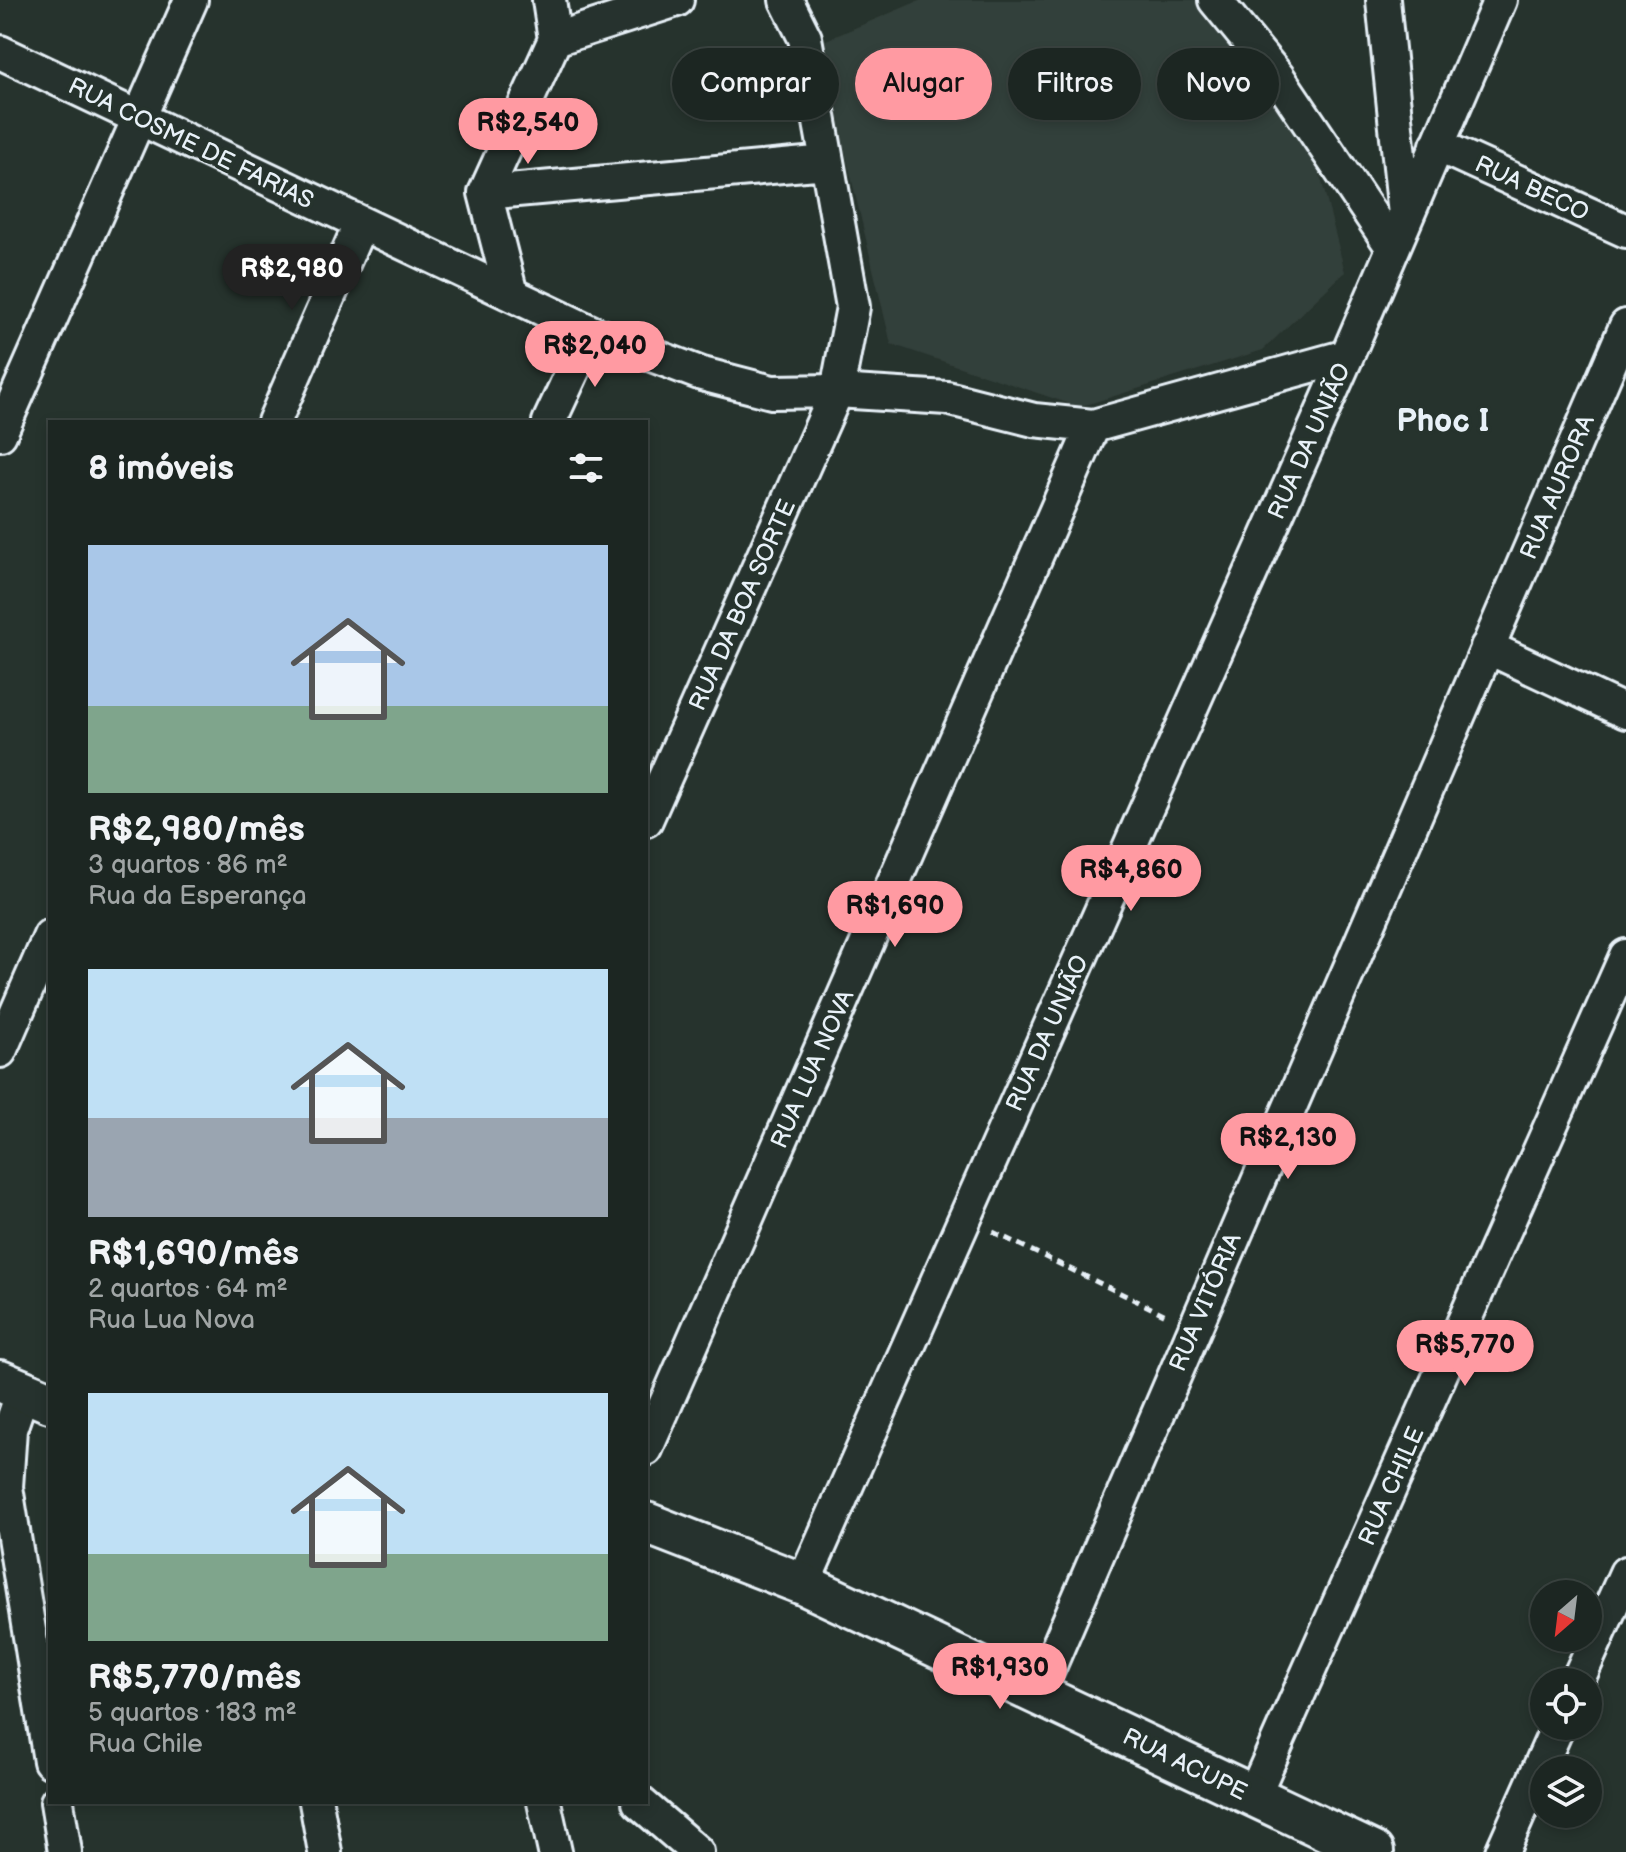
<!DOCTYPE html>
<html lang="pt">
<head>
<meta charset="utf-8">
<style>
  :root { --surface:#1c2622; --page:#252e2a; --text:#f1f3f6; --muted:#a0a5a5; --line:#3a4340; --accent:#ff9aa2 }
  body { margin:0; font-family:"Balsamiq Sans",sans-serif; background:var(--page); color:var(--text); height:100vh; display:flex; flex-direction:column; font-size:30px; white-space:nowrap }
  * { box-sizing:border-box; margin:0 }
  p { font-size:26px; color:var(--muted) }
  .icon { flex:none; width:44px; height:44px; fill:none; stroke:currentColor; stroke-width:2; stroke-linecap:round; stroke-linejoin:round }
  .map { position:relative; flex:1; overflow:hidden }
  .side { position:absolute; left:48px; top:420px; width:600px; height:1384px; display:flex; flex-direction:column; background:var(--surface); border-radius:0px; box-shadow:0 4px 12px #0003,0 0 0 2px var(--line) }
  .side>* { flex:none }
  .top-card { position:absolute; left:672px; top:48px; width:760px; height:72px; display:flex; gap:16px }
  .needle { width:52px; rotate:208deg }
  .tools { position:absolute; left:1530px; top:1580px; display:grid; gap:16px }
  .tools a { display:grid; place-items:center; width:72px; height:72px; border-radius:50%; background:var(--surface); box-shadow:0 4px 12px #0003,0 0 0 2px var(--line); font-size:40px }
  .price { position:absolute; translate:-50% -68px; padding:0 18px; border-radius:28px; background:var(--accent); color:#111; font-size:26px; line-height:52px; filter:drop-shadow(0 2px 4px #0008) }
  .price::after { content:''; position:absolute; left:50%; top:48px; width:24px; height:18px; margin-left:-12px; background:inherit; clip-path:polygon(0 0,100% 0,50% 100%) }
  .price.active { background:#222; color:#fff }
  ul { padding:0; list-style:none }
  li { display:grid; align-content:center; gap:16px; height:424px; padding:0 40px }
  li span { display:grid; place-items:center; height:248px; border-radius:0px; color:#555 }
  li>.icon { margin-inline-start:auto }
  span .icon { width:144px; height:144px; fill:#fffc; stroke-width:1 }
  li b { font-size:34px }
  h2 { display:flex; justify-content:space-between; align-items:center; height:96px; padding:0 40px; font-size:34px }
  .tag { padding:0 28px; border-radius:36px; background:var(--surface); box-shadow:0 4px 12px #0003,0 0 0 2px var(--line); font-size:28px; line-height:72px }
  .tag.active { background:var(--accent); color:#111 }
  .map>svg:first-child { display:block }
</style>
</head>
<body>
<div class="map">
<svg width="1626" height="1852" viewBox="0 0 1626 1852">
  <rect width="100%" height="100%" fill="#26332d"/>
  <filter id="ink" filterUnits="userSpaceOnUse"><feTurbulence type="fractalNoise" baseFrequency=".0125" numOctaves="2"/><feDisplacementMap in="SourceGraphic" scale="16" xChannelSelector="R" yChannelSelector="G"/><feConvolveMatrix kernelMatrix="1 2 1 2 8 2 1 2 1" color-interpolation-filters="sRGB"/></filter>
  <g filter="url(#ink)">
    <path fill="#333f3a" d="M921 0H1198L1311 139 1345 272 1263 350 1079 407 891 344 819 43Z"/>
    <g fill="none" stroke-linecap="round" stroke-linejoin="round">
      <g stroke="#e8f1f8" stroke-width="38">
        <path id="minor" d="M549 0 555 39
          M1215 0 1278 77 1393 248
          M1383 0 1405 215
          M0 52 591 332 702 374 772 392 837 391 947 398 1034 420 1093 426 1347 356
          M1437 145 1626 231
          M485 193 827 162
          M511 294 485 193 555 39 677 0
          M274 422 360 225
          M549 422 591 332
          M0 434 191 0
          M1487 647 1626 712
          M646 820 837 391 853 307 805 38 786 0
          M0 1051 50 936
          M23 1391 10 1429 6 1487 50 1761
          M646 1449 1093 426
          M803 1584 1347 356 1500 0
          M1577 1682 1626 1573
          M1038 1693 1626 326
          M1253 1797 1626 956
          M57 1802 65 1852
          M316 1802 325 1852
          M544 1802 555 1852
          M639 1802 697 1852
          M1502 1852 1558 1726"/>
      </g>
      <g stroke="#e8f1f8" stroke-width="46">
        <path id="tertiary" d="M0 1381 50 1402
          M646 1523 803 1584 1373 1852"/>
      </g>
      <path stroke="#e8f1f8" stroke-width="5" stroke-dasharray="8 6" stroke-linecap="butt" d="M993 1232 1168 1316"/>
      <use href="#minor" stroke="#26332d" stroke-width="32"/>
      <use href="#tertiary" stroke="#26332d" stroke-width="40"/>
    </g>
  </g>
  <g text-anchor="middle" stroke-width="7" stroke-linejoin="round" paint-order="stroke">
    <g font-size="24" fill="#e8f1f8" stroke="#26332d">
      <text transform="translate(191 143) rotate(26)" y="8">RUA COSME DE FARIAS</text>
      <text transform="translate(1532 188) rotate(25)" y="8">RUA BECO</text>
      <text transform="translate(1309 441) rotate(-66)" y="8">RUA DA UNIÃO</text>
      <text transform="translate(1557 487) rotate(-67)" y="8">RUA AURORA</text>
      <text transform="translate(742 605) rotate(-66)" y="8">RUA DA BOA SORTE</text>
      <text transform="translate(1047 1033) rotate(-66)" y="8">RUA DA UNIÃO</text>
      <text transform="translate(812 1069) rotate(-66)" y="8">RUA LUA NOVA</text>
      <text transform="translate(1205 1302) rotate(-67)" y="8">RUA VITÓRIA</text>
      <text transform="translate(1391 1486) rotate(-66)" y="8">RUA CHILE</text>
      <text transform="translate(1185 1764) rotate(26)" y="8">RUA ACUPE</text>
    </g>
    <g font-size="32" font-weight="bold" fill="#e8f1f8" stroke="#26332d">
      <text x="1443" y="431">Phoc I</text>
    </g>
  </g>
</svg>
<div class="tools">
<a><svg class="needle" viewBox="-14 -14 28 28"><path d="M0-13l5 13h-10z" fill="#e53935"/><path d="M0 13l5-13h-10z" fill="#a0a5a5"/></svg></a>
<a><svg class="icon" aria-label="locate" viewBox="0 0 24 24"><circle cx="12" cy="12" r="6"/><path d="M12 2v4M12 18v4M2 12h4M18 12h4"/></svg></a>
<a><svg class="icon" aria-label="layers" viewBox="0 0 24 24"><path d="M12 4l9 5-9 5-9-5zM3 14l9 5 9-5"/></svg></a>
</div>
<b class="price" style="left:528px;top:166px">R$2,540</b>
<b class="price active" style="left:292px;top:312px">R$2,980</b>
<b class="price" style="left:595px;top:389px">R$2,040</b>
<b class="price" style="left:1131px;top:913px">R$4,860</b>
<b class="price" style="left:895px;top:949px">R$1,690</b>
<b class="price" style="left:1288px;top:1181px">R$2,130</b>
<b class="price" style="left:1465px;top:1388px">R$5,770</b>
<b class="price" style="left:1000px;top:1711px">R$1,930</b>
<div class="top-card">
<a class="tag">Comprar</a>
<a class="tag active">Alugar</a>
<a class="tag">Filtros</a>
<a class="tag">Novo</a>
</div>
<section class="side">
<h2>8 imóveis<svg class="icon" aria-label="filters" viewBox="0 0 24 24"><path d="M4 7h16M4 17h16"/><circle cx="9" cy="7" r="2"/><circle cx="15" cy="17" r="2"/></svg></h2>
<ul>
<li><span style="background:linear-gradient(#a9c7e8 65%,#7fa58c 0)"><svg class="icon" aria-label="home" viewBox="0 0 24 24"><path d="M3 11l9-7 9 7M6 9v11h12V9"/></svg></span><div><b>R$2,980/mês</b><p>3 quartos · 86 m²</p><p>Rua da Esperança</p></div></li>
<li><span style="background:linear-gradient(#bfe0f5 60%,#9aa5b1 0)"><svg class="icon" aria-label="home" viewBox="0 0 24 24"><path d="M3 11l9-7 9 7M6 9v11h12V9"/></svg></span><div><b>R$1,690/mês</b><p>2 quartos · 64 m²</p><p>Rua Lua Nova</p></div></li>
<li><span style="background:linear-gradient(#bfe0f5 65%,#7fa58c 0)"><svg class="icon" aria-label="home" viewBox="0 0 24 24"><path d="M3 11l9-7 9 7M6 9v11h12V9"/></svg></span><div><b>R$5,770/mês</b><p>5 quartos · 183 m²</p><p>Rua Chile</p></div></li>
</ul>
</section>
</div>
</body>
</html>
